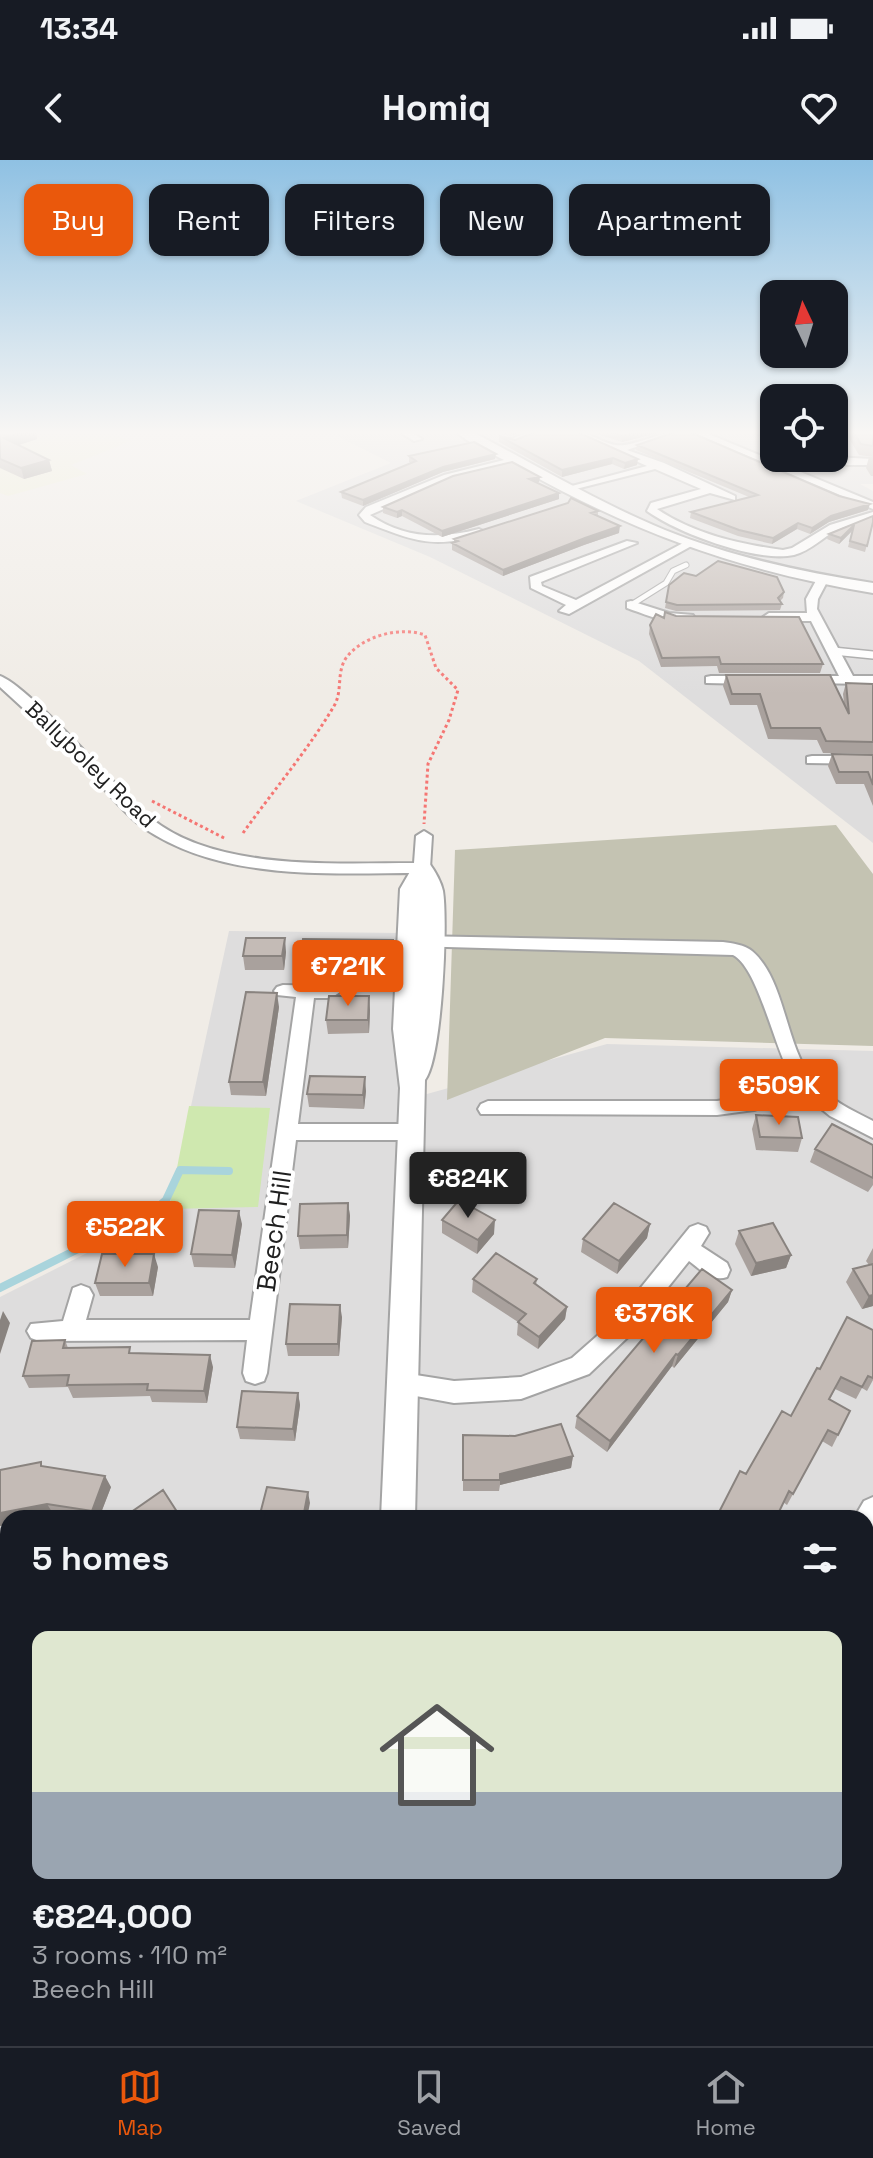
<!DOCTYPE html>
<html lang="en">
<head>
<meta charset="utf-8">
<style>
  :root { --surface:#171b24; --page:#20242c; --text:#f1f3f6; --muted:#9ea1a6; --line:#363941; --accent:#ea580c }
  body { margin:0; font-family:"Space Grotesk",sans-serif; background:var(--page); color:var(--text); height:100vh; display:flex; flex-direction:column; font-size:30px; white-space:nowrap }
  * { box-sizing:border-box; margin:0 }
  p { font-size:26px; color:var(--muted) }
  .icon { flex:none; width:44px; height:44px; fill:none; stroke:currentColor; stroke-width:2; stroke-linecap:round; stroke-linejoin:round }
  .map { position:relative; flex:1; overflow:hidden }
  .panel { position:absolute; left:0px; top:1350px; width:874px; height:536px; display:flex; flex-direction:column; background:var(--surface); border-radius:24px 24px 0 0; box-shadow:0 2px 6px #0004 }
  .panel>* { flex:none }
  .banner { position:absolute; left:24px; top:24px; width:826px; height:72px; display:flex; gap:16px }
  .needle { width:52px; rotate:356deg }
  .fabs { position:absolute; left:760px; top:120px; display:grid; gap:16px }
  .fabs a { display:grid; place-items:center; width:88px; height:88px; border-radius:16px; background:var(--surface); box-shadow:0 2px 6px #0004; font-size:40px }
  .price { position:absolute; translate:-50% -68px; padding:0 18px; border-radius:8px; background:var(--accent); color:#fff; font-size:26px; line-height:52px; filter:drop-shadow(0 2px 4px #0008) }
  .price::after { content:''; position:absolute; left:50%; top:48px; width:24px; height:18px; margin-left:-12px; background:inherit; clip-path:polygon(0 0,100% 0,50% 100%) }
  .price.selected { background:#222; color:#fff }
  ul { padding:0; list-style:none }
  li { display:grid; align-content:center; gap:16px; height:424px; padding:0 32px }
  li span { display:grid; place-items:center; height:248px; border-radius:16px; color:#555 }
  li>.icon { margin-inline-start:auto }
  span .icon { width:144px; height:144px; fill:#fffc; stroke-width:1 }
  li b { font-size:34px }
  h2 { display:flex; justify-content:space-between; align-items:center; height:96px; padding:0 32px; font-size:34px }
  .chip { padding:0 28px; border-radius:16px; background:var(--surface); box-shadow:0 2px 6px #0004; font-size:28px; line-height:72px }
  .chip.selected { background:var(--accent); color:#fff }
  .status { display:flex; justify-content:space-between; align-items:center; height:56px; padding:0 40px; background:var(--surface); direction:ltr }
  .status svg { height:22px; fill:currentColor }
  header { display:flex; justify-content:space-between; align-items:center; height:104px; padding:0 32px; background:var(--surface); font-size:36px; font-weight:800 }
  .tabs { display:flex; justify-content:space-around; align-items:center; height:112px; border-top:2px solid var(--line); background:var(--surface); font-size:22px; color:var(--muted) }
  .tabs a { display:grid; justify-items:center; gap:4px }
  .tabs .selected { color:var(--accent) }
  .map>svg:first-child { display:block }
</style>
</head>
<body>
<div class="status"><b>13:34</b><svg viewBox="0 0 49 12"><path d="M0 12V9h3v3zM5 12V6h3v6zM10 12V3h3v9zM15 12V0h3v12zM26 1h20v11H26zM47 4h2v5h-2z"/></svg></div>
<header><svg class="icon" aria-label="back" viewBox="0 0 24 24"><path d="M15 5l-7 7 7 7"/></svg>Homiq<svg class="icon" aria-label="heart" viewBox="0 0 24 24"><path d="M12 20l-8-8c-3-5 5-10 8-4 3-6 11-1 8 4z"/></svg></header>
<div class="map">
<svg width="873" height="1886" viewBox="0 0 873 1886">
  <rect width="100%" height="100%" fill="#f0ece6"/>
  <path fill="#dedddd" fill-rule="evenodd" d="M325 270H774V298H834V270H873V324H860L873 331V683L639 501 430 397 296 341 391 303Z
    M229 771 398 773V942L607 884 873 891V1886H0V1137L168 1052ZM8 1358H866V1878H8Z"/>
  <path fill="#c4c3b2" d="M836 665 873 714V886L605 878 447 940 455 690Z"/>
  <path fill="#eeeed3" d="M0 270H100L131 281 71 305 87 314 8 336 0 333Z"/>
  <path fill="#cfe8af" d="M189 946 270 948 258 1047 169 1049Z"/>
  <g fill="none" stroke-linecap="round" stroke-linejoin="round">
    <path stroke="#a9d4dc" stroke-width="8" d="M0 1128 152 1052 166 1040 180 1010 229 1011"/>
    <g stroke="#a4a4a4" stroke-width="7">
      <path id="service-far1" d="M631 445 666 423 673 411 686 405"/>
    </g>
    <g stroke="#a4a4a4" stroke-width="10">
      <path id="service" d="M833 491 873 495"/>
    </g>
    <g stroke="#a4a4a4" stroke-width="4">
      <path id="minor" d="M397 270H408L422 279 414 281Z
        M534 270H547L514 283 506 281Z
        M567 270C586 269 598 282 616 285 631 288 665 270 686 270L627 290 664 303 735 336V340L710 333 657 349C694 374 739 384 783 390L792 388 830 365 873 352V358C861 362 848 365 837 370 823 377 810 391 794 395 757 403 678 373 647 351L651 343 701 329 655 309 568 331V327L647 306Z
        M687 270H699L873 342V349Z
        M751 270 774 273V279L753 272Z
        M516 297 520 302 452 319 370 355C404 379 441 379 479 369L485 372 483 374C433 390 412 380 365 362L359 355 366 347 444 315Z
        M834 297 873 299V305H838L821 298Z
        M627 381 637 383 541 422 542 426 576 440 685 382 695 384 569 454 559 451 566 445 531 428 530 417Z
        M822 416 828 420 818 439 817 449 853 516H873V524L802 523V517L807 516H839L811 461H769L763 457 769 453H807L806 439 818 417Z
        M631 441 669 453 693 455 695 458C678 470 645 454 627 448V442Z
        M0 516C20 523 74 580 91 598 111 618 130 641 152 659 217 711 335 703 414 703L416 676 424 671 432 676 430 708 422 713C330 713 224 722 144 668 125 655 108 632 92 616 63 585 32 556 0 527Z
        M711 516H751L758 520 751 524 706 523V517Z
        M812 596H873V604L807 603V597Z
        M417 776 723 782C732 783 745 785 752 791 785 819 785 884 812 919 828 939 851 950 873 961V978L830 956 803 934 754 950 717 955 481 954 478 949 481 944 488 941H717L753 936 794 922C775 893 759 808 733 795L411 786 408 782Z
        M283 825 331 826 340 832 331 838H314L298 964H411L418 967 421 972 418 977 411 980H296L267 1213 264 1221 255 1224 246 1221 243 1213 247 1180 39 1181 31 1178 27 1171 31 1164 63 1161 73 1128 81 1125 89 1128 93 1135 86 1160H250L296 837 277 835 274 831 277 827Z
        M698 1064 706 1067 709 1073 701 1086 727 1103 730 1110 727 1117C712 1122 701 1110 689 1101L629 1176 589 1214 521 1239 454 1243 394 1232 391 1224 394 1216 403 1213 454 1221 521 1217 572 1198 613 1162 690 1067Z
        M873 1337V1372L866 1375V1358H854L864 1341Z
        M866 1381 873 1384V1414L866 1411Z
        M8 1509V1549L0 1553V1513Z
        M866 1854 873 1857V1886H855L852 1878H866Z
        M77 1878H111L108 1886H74Z
        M396 1878H430L429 1886H395Z"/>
    </g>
    <g stroke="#a4a4a4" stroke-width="4">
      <path id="tertiary" d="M454 270H469C534 304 597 342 665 370 732 397 802 412 873 423V433C744 412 637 374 523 310 501 297 472 287 454 270Z
        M422 702 429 703C435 711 441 722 443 731 448 762 442 898 425 920L415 1358H381L400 928 393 869 400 729 415 703Z
        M310 1878H356L354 1886H308Z"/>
    </g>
    <path stroke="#f57673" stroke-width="3" stroke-dasharray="3 3" stroke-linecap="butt" d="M152 641 226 679
      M243 673C273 631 308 590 334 546 343 531 336 513 346 498 362 476 400 466 425 475L436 508 458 530 449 560 428 604 424 664"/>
    <use href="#service-far1" stroke="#fff" stroke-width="5"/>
    <use href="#service" stroke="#fff" stroke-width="7"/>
    <use href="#minor" fill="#fff" fill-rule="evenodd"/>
    <use href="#tertiary" fill="#fff" fill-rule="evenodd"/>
  </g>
  <path fill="#a9a19d" d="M0 270H35L37 279 18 285 49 300 52 311 24 319 0 308Z
    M492 270H527L510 276Z
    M541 270 637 305 624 309 612 304 562 317 499 282V276L515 280Z
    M584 270H669L622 282Z
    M844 270H873V316H871L866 308 869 297H873L859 295Z
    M637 285 868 350 829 362 810 374 797 369 772 384 738 376 690 358 691 352 749 337 636 290Z
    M409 296 495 299 443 312 363 346 342 338 341 332 411 303 409 302Z
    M539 322 537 323 559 339 442 377 402 356 397 358 383 353V347Z
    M598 351V356L619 373 584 385 503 416 452 390V383L454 382V379Z
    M873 362 865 392 848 387 852 371 839 384 827 379 829 374Z
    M696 416 784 432 783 438 780 441 782 444 780 450 676 451 665 448 669 425Z
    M664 458 823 504 820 513H719L717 506 661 507 649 474 650 465Z
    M726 515 844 543 843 534 846 523 873 524V594L823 593 817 580 768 579 757 545H730L723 526Z
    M832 594 873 595V646L864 624H836L828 606Z
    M393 780V810L303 811 301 797Z
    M286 792 284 810H245L243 796Z
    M279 847 266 936 231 935 229 922Z
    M370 850 369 873 328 874 326 860Z
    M366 931 364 949 309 947 307 934Z
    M756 955 802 978 798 992 756 990 752 969Z
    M873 985V1025L868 1032 810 1002 815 989Z
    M348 1043 350 1056 348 1088 300 1089 298 1076Z
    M442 1060 494 1074 477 1094 442 1073Z
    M242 1064 235 1108 194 1107 191 1094Z
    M650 1064 647 1078 617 1114 581 1092 583 1079Z
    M739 1071 791 1095 786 1108 751 1116 735 1084Z
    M873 1088V1146L862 1149 846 1122 853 1109 869 1105 866 1101Z
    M158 1107 153 1136H100L95 1123Z
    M473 1119H537L536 1125 567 1147 565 1159 538 1189 517 1175 518 1162 472 1132Z
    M732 1130 728 1142 674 1208 672 1206 607 1292 575 1268 577 1256Z
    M342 1157 339 1196H288L286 1184Z
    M873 1170V1220L867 1231 862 1228 856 1239 835 1229 830 1239 838 1275 832 1287 822 1281 787 1345 746 1314 791 1256 820 1209Z
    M65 1180 68 1188 132 1193 213 1207 207 1243 152 1242 150 1236 73 1238 68 1227 29 1228 23 1216Z
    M298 1233 300 1245 295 1281 240 1279 237 1267Z
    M463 1275 573 1296 571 1308 500 1325 499 1331H463Z
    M43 1306 111 1327 99 1358H71L54 1355 0 1366V1310Z
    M866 1434 873 1439V1553L866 1547Z
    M866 1655 873 1666V1767L866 1756Z
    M729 1878H808L804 1886H733Z"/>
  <path fill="#89837f" d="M31 270H35L37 279 7 289 4 278Z
    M510 270H527L510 276Z
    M647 270H669L622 282 623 276Z
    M496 294 495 299 443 312 363 346V340L443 307Z
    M613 298 612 304 562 317V310Z
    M638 299 637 305 624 309 625 303Z
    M49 300 52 311 24 319 21 308Z
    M540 317 539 322 529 325V319Z
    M559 333V339L442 377V371Z
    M870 344 868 350 829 362 810 374 812 368 831 356Z
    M402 350V356L397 358V352Z
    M798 363 797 369 772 384 773 378Z
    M854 365 852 371 839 384 841 378Z
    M620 366 619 373 584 385 503 416V410L585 378Z
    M285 778 286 792 284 810 282 796Z
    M277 833 279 847 266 936 263 922Z
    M369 836 370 850 369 873 368 860Z
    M365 917 366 931 364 949 363 935Z
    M348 1043 350 1056 348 1088 347 1075Z
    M239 1051 242 1064 235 1108 232 1095Z
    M495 1060 494 1074 477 1094 478 1080Z
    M650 1064 647 1078 617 1114 619 1101Z
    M154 1094 158 1107 153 1136 149 1123Z
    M791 1095 786 1108 751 1116 756 1103Z
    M732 1130 728 1142 674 1208 678 1195Z
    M873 1135V1146L862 1149 869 1136Z
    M340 1145 342 1157 339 1196 338 1184Z
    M567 1147 565 1159 538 1189 539 1177Z
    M3 1151 10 1163 0 1194V1160Z
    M676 1194 672 1206 607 1292 610 1281Z
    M210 1195 213 1207 207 1243 204 1231Z
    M298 1233 300 1245 295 1281 293 1269Z
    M573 1296 571 1308 500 1325V1314Z
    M105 1316 111 1327 99 1358H96L92 1351Z
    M308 1332 310 1343 307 1358H303Z
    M47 1344 54 1355 40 1358H8V1364L0 1366V1353Z
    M231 1878H236L235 1886H230Z"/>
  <path fill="#c4bbb6" stroke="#89837f" stroke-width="2" d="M0 270H31L4 278 49 300 21 308 0 299Z
    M541 270H573L638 299 625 303 613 298 562 310 499 276 515 280Z
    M603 270H647L623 276Z
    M681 270H685L839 336 870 344 831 356 812 368 798 363 773 378 739 370 691 352 758 335 637 285Z
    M852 270H873V286L861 284Z
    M474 282 496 294 443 307 363 340 341 332 416 301 409 296Z
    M512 302 540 317 529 319 559 333 442 371 402 350 397 352 383 347 453 316Z
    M571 338 598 351 591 353 620 366 585 378 503 410 452 383 458 381 454 379 568 343Z
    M873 356V362L867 386 850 381 854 365 841 378 829 374Z
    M718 401 777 417 784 432 778 438 782 444 677 445 666 442 669 425 684 413 696 416Z
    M665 452 676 456 799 457 823 504H721L719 497 662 498 650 465 656 454 664 458Z
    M726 515H830L849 554 846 523 873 524V582L826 581 820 568H771L760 534H732Z
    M832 594 873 595V625L868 612H839Z
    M246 778H285L282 796H243Z
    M303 779 393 780 392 797H301Z
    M246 832 277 833 263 922H229Z
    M329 836H369L368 860H326Z
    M310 916 365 917 363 935 307 934Z
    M756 955 798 957 802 978 760 977Z
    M832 964 873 985V1018L815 989Z
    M459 1040 495 1060 478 1080 442 1060Z
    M348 1043 347 1075 298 1076 300 1044Z
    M614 1043 650 1064 619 1101 583 1079Z
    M199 1050 239 1051 232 1095 191 1094Z
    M773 1063 791 1095 756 1103 739 1071Z
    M496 1093 537 1119 534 1123 567 1147 539 1177 518 1162 526 1154 473 1119Z
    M102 1094H154L149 1123H95Z
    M873 1104V1135L869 1136 853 1109Z
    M702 1109 732 1130 678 1195 676 1194 610 1281 577 1256Z
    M290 1144 340 1145 338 1184H286Z
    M847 1157 873 1170V1218L868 1216 862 1227 841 1217 829 1239 850 1251 838 1275 828 1270 793 1334 789 1331 776 1358H716L740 1311 746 1314 782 1251 791 1256 817 1208 820 1209Z
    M65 1180 63 1188 130 1187 129 1193 210 1195 204 1231 147 1230 148 1224 67 1225 69 1215 23 1216 32 1181Z
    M242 1231 298 1233 293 1269 237 1267Z
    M561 1264 573 1296 500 1314V1320H463V1275L515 1276Z
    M41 1302V1306L105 1316 92 1351 47 1344 0 1353V1310Z
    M267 1327 308 1332 303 1358H259Z
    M163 1330 181 1358H129L127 1355Z
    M866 1434 873 1439V1538L866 1532Z
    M8 1571V1654L0 1650V1585Z
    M866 1632 873 1643 866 1649Z
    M866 1655 873 1666V1742L866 1731Z
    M0 1749 8 1751V1840L0 1838Z
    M158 1878H231L230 1886H157Z
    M490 1878H537V1886H491Z
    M737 1878H808L810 1882 804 1886H741Z"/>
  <linearGradient id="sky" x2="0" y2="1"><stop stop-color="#8fc1e3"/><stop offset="0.51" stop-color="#f8f6f4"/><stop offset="1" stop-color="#f8f6f4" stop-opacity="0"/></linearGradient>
  <rect width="873" height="534" fill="url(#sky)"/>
  <g text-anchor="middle" stroke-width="8" stroke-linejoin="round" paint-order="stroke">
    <g font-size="22" fill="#202020" stroke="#fff">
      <text transform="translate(91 604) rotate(44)" y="8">Ballyboley Road</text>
    </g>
    <g font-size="26" fill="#202020" stroke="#fff">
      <text transform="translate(274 1071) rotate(-82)" y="9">Beech Hill</text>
    </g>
  </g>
</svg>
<div class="fabs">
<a><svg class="needle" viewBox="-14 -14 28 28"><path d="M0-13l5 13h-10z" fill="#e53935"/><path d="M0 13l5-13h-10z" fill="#9ea1a6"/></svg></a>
<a><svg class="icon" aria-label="locate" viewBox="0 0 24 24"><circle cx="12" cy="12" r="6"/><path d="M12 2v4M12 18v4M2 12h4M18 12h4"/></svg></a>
</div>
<b class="price" style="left:348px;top:848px">€721K</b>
<b class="price" style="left:779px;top:967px">€509K</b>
<b class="price selected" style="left:468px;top:1060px">€824K</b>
<b class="price" style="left:125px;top:1109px">€522K</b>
<b class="price" style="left:654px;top:1195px">€376K</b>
<div class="banner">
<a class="chip selected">Buy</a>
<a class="chip">Rent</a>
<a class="chip">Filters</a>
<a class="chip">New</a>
<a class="chip">Apartment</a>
</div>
<section class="panel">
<h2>5 homes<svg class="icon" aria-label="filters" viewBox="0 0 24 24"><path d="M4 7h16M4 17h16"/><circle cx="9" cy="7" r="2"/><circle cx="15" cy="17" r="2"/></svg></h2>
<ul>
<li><span style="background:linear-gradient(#dfe7d0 65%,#9aa5b1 0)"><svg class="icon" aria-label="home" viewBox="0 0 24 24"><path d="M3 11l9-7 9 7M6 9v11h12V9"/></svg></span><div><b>€824,000</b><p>3 rooms · 110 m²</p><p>Beech Hill</p></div></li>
</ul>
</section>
</div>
<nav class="tabs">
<a class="selected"><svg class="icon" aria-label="map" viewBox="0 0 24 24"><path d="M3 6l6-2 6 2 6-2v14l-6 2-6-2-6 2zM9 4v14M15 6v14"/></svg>Map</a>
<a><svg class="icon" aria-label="saved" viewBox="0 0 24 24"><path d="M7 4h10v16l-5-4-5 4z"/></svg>Saved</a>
<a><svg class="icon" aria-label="home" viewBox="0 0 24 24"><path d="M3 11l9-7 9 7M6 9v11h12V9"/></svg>Home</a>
</nav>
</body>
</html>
